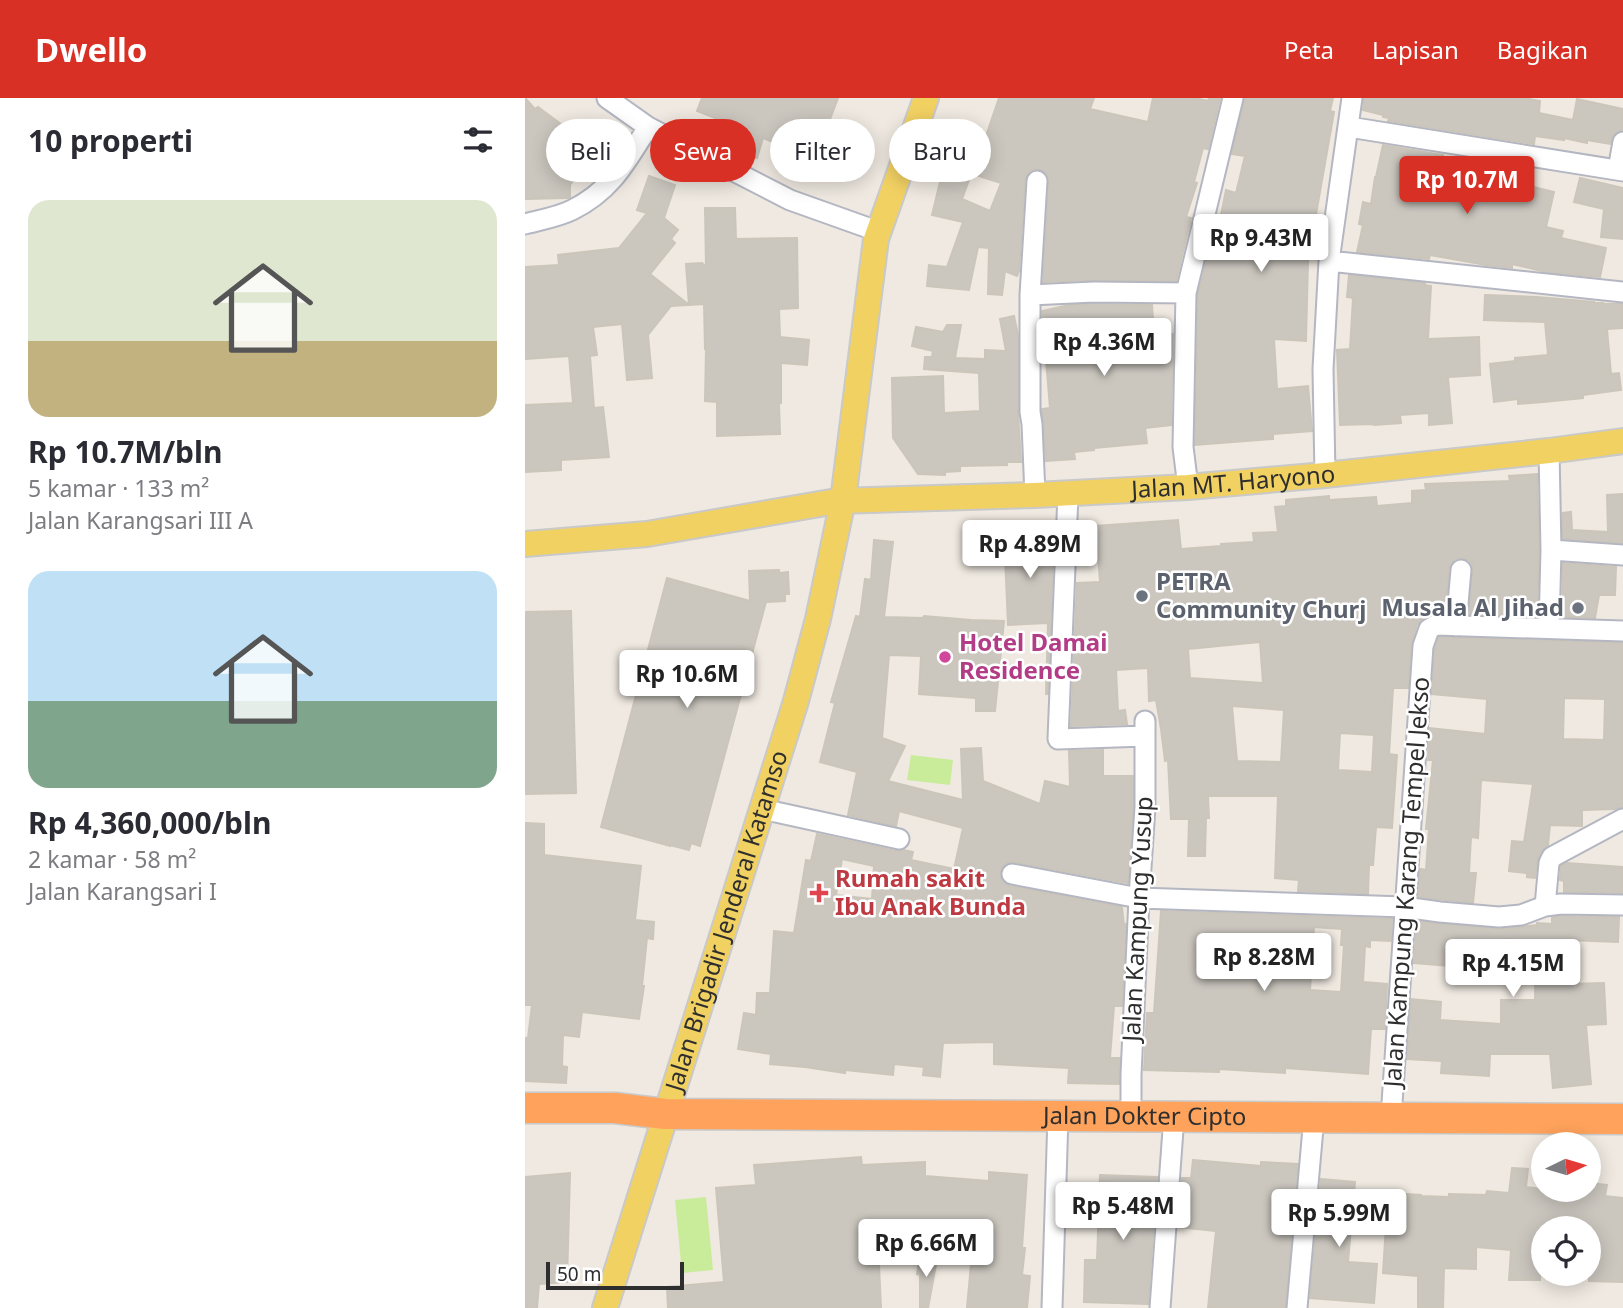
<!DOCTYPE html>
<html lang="id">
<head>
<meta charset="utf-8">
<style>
  :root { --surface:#fff; --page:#f2f2f3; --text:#2b2b33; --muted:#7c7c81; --accent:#d93025 }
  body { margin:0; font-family:"Noto Sans",sans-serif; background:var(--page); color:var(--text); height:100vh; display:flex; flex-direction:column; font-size:26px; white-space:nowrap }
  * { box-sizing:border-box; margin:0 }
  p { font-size:23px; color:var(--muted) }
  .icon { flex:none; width:38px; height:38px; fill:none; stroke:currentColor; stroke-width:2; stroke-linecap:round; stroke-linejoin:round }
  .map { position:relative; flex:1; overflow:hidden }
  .details { display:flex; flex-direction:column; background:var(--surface); width:525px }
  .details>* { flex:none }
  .banner { position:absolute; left:21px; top:21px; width:665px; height:63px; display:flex; gap:14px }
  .needle { width:46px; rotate:85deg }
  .buttons { position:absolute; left:1006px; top:1034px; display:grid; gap:14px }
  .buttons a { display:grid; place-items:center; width:70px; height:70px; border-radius:50%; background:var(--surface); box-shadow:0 4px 18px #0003; font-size:35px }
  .scale { position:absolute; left:21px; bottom:18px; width:138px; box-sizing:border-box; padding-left:7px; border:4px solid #2e2e2e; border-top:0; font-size:19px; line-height:24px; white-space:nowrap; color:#2e2e2e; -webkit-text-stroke:5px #fff; paint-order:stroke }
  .price { position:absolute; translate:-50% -60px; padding:0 16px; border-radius:7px; background:#fff; color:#222; font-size:23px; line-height:46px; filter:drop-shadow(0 2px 4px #0008) }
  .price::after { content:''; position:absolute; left:50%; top:42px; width:21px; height:16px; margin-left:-10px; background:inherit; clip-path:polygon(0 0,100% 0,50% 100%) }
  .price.on { background:var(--accent); color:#fff }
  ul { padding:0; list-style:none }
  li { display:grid; align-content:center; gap:14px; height:371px; padding:0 28px }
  li span { display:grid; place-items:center; height:217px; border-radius:21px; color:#555 }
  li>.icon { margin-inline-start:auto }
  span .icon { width:126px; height:126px; fill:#fffc; stroke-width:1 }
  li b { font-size:30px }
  h2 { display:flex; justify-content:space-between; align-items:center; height:84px; padding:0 28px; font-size:30px }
  .chip { padding:0 24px; border-radius:32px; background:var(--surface); box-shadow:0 4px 18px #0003; font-size:24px; line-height:63px }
  .chip.on { background:var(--accent); color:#fff }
  header { display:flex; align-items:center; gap:42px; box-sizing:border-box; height:98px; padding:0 35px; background:var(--accent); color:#fff }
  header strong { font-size:33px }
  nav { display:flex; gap:38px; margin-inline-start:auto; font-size:24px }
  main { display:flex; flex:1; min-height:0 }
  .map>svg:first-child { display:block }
</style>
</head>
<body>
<header>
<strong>Dwello</strong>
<nav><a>Peta</a><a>Lapisan</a><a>Bagikan</a></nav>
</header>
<main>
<section class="details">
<h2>10 properti<svg class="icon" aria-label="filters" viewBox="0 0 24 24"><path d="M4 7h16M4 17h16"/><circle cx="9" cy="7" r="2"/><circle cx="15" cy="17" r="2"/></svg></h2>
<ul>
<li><span style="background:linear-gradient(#dfe7d0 65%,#c2b280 0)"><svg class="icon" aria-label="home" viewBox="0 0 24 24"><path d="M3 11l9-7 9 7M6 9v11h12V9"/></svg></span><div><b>Rp 10.7M/bln</b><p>5 kamar · 133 m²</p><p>Jalan Karangsari III A</p></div></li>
<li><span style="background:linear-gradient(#bfe0f5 60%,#7fa58c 0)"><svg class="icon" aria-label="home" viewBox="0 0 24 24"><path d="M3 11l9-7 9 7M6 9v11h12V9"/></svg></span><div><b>Rp 4,360,000/bln</b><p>2 kamar · 58 m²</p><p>Jalan Karangsari I</p></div></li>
</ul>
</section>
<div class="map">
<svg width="1098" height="1210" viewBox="0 0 1098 1210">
  <rect width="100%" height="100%" fill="#efe9e1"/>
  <path fill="#c9ec9a" d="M386 657 428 662 425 687 382 682Z
    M181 1099 188 1172 157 1175 150 1102Z"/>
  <path fill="#cbc7bf" stroke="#cbc5ba" stroke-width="2" fill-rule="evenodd" d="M0 0 10 11 13 9 64 47 59 54 64 61 45 87V99L43 100 0 101Z
    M177 0H313L290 61 238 40 232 60 207 52 213 29 172 13Z
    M474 0H569L565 11 623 24 628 0H670L683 3 684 0H695L683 51 678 50 669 84 672 85 661 119 666 120 651 183 568 182 518 184 524 84 523 78 519 73 512 71 506 72 502 76 500 82 494 173 492 178 480 173 477 197 463 196 464 150 453 149 444 192 402 188 404 167 422 169 438 124 407 117 415 84H417L429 54 451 63 437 101 465 113 476 85 448 76Z
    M720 0H808L805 13 809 14 783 162 781 243 749 241 752 291 783 288 787 333 748 336V341L670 347 673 197 690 126 694 127 701 92 711 95 720 58 707 56Z
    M839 0H998L1015 3 1014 15 1048 22 1052 1 1098 11V32L1089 36 1085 46 1062 42V45L1039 40V42L1010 38 1009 46 863 23 864 20 858 19V17L838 12Z
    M858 47 918 57 917 62 947 67 948 61 970 65V70L1002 78 1000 87 1029 94 1021 129 1038 133 1036 140 1081 150 1075 179 1021 174 987 166V170L961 167 905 157 904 161 832 154 838 127 834 126 838 104 846 106 850 79H851Z
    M124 78 150 87 139 120 153 132 146 141 150 145 125 176 164 207 146 208 123 237 127 280 102 282 97 226 68 229 72 257 65 258 69 310 78 309 84 359 36 362V372L0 374V307L48 305 44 258 0 261V169L34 167 33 157 94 150 122 115 112 112Z
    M1055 80 1098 90V141L1076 139 1079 111 1049 104Z
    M180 110H210L211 141 272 140 273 210 254 211 255 239 284 242 282 267 256 265V305H254L255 336 192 338V304L180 303 181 251H180L179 206 164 207 161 166 177 165 181 169Z
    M824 177 900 185V187L906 188 903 241 954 239 955 277 923 279 927 325 904 327V315L875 317 876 325 849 327 848 326 815 327 812 252 825 251 828 200 822 199Z
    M960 197 1012 199 1069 204V205H1078V206H1098V230L1082 231 1086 276 1094 275 1096 292 1058 297V300L1018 304 993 306V301L969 304 965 266 990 263V260L1023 257 1020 224 959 222Z
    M569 206 627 207 629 237 648 236 646 327 620 330 622 345 569 350V352L549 354 550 361 521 363 517 311 525 310 517 213 544 207Z
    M489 218 493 237V314L496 364H482V367L435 368V373L420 374V377L393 376 368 340 367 280 418 278 419 315 455 313 454 275 399 271 400 259H407L408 253 387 248 391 229 418 234 422 227H436L430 260 460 261V252L481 253 475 221Z
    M1012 376 1014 452 1012 518 944 516 948 472 947 466 944 462 936 460 930 461 926 466 924 470 920 515 905 516 897 521 892 527 886 547 883 590H868L864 656 872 657 867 730 851 729 848 767H844L843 796 773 793 774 782 750 780 753 698H683L684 720H681L680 758H663L664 721H646L643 662 640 663 636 631 631 602 624 603 623 570 591 572 593 613 600 612 602 626 546 628 552 485 575 484 571 428 653 422 656 451 696 448V446L729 444 728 435 753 434 750 409 761 408V402L804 398V402L851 399 852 408 887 405V393L901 392 900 386 985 383 984 378ZM735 544 738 585 665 580 663 551ZM707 608 759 612 756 664 712 663ZM815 635 849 637 847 674 813 672Z
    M1098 396V445L1038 441V415L1046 414 1047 432 1083 434 1082 397Z
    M529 433 523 596H521L523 525 483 527 479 435Z
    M349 442 368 444 359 519 398 520 399 518 446 522 479 523 470 613H451V600L394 596 396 558 364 557 357 640 380 648 363 683 438 702 436 651 456 650 458 683 515 706 520 683 545 689 544 653 578 652V678H608V709L603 785 489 764H484L478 768 475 774V779L479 785 485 788 597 809 599 827 601 826 597 908H589L585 960H595L594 986 543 985 544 970 469 966V944L418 945 415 979 398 977 399 969 369 966 368 977 320 972V975L280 969 245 966 246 956 213 951 219 915 231 917 232 895H245L249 833 269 835 281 762 286 763 292 736 371 753 379 752 388 754 386 762 429 771 438 730 374 713 371 728 323 717 332 674 295 664 310 605 306 604 331 518 335 519 340 481 346 482ZM317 761 349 768 347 801 311 797Z
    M1038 465 1091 469 1090 497H1074L1070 520 1037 519Z
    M254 472V475L263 474 264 496H260V503L241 504 175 748 166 745 164 752 145 747V748L76 729 142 480 225 503 224 473Z
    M46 513 51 695 0 696V514Z
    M914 539 1098 545V709L1090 711 1057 712V728L1025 727 1023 747 1017 753 1013 760 1010 780 1002 779V775L984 773 987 743 999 744 1008 686 956 682 953 740 946 739 944 775H951L948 805 893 799 895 771 901 772 904 731H901L908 662H903L905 630 960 636 962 601 907 596 910 550ZM1039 600 1080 601 1079 642 1038 641Z
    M0 725 19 726V757L116 768 110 822 129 824 128 841 122 840 117 888H119L114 921 57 914 54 939 38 937 37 968 42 969 41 985 0 983V940H3L7 907H0Z
    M1042 765 1098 769V795L1039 794V783L1035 782 1036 768Z
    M636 813 867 821 866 843 845 842V849L840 848 838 884 862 886 860 931H846L843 976 760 970V975L694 971V974L619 972 622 915H629ZM789 829 817 831 816 847H819L816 894 785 892Z
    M1037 818 1094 819 1093 844 1043 842V886L1079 885 1081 926 1061 927 1066 986 1028 990 1025 956H965L964 978 916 975 917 963 882 961 886 901 916 904 915 922 976 926V902H1010L1011 843 980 841 978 884 963 883 964 871 889 865 892 823 975 831 1012 827V825L1027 826V819Z
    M336 1059 337 1067 400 1064V1078L464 1083V1074L502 1077 497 1150H500L497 1177 505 1178 502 1210H442L446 1166H442L443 1160 402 1157 404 1127 349 1129 351 1167H354L356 1210H143L142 1189 199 1184 191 1090 231 1087 229 1067Z
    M668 1062 736 1068V1064L773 1066 760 1210H683L691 1133 653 1129 657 1080H666Z
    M987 1070 1003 1071 1001 1089 1057 1096V1092H1064V1085L1082 1087 1080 1098 1098 1100V1184L1064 1183V1130H1018L1015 1182H984L986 1152 951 1149V1171L919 1170 918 1210H893V1178L858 1175 863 1095 896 1097V1098L924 1099V1096L961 1097 962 1093 984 1095Z
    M45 1075 42 1184 14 1186 12 1210H0V1079Z
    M575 1077 632 1079 623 1206 559 1204 560 1162H572Z
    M796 1081 830 1084 823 1164 852 1166 849 1205 785 1200Z
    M395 1158 412 1161 403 1210H395V1177L392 1176Z"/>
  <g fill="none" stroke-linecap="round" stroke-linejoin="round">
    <g stroke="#b4b7c1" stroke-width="23">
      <path id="minor" d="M82 0 123 29 265 102 352 133
        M824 29 1098 73
        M1093 72 1098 44
        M0 126C15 122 33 119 47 112 86 93 101 64 123 29
        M804 163 1098 194
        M505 197 569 194 661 195
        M800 377 798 271 804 163 827 0
        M663 389 658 349 661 195 708 0
        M543 396 533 641 620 638
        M510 397 507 326 505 314V197L512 83
        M1026 452 1098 457
        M931 528 936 472
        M1024 530 1026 452 1024 353
        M237 711 374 741
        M487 776 614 800 879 809 915 814 974 819 996 817 1020 808 1036 806 1098 807
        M1020 808 1024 765 1027 759 1098 721
        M606 1018V977L614 800 620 709V623
        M866 1020 898 548 904 531 911 527 1098 533
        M527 1210 533 1018
        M635 1210 649 1018
        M772 1210 789 1019"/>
    </g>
    <g stroke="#c9c9c9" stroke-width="28">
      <g id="major">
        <path id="s1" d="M0 446 122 436 312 403 510 397 663 389 800 377 1024 353 1098 343"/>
        <path id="s2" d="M80 1210 271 603 293 521 318 402 351 141 401 0"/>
      </g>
    </g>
    <g stroke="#c9c9c9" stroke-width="33">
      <g id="highway">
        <path id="s3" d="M0 1010H90L140 1016 1098 1021"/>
      </g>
    </g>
    <use href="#minor" stroke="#fff" stroke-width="19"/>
    <use href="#major" stroke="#f2d163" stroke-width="24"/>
    <use href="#highway" stroke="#ffa35c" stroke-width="30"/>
  </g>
  <g fill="#6b7280" stroke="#fff" stroke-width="2.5">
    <circle cx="617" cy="498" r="7"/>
    <circle cx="1053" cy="510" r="7"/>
  </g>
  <circle fill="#d1479c" stroke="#fff" stroke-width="2.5" cx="420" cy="559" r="7"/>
  <path fill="#e0444e" stroke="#fff" stroke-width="2.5" d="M290.5 784.5h7v7h7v7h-7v7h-7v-7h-7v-7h7z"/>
  <g text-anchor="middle" stroke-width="5" stroke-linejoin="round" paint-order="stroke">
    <g font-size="24" fill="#2e2e2e" stroke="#fff">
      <text dy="8" stroke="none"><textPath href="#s1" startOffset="712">Jalan MT. Haryono</textPath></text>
      <text transform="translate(882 784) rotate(-86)" y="8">Jalan Kampung Karang Tempel Jekso</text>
      <text transform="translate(613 821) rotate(-87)" y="8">Jalan Kampung Yusup</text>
      <text dy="8" stroke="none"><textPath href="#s2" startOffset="406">Jalan Brigadir Jenderal Katamso</textPath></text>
      <text dy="8" stroke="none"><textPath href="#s3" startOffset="620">Jalan Dokter Cipto</textPath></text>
    </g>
    <g font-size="24" font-weight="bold" fill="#5b616d" stroke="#fff" text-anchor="start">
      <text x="631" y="492">PETRA<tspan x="631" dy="28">Community Churj</tspan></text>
      <text x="1039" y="518" text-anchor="end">Musala Al Jihad</text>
    </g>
    <g font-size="24" font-weight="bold" fill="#b23c85" stroke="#fff" text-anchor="start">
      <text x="434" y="553">Hotel Damai<tspan x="434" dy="28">Residence</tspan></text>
    </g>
    <g font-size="24" font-weight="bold" fill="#be3a42" stroke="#fff" text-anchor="start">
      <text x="310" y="789">Rumah sakit<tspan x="310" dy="28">Ibu Anak Bunda</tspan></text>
    </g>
  </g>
</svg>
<div class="buttons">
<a><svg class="needle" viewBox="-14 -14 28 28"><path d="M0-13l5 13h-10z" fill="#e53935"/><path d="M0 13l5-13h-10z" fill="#7c7c81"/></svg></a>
<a><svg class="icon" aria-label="locate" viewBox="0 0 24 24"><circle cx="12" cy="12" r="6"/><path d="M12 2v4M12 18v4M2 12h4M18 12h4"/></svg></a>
</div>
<div class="scale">50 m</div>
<b class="price on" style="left:942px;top:118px">Rp 10.7M</b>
<b class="price" style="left:736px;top:176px">Rp 9.43M</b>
<b class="price" style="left:579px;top:280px">Rp 4.36M</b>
<b class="price" style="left:505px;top:482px">Rp 4.89M</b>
<b class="price" style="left:162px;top:612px">Rp 10.6M</b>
<b class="price" style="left:739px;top:895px">Rp 8.28M</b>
<b class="price" style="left:988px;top:901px">Rp 4.15M</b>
<b class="price" style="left:598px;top:1144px">Rp 5.48M</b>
<b class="price" style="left:814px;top:1151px">Rp 5.99M</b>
<b class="price" style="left:401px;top:1181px">Rp 6.66M</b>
<div class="banner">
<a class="chip">Beli</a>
<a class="chip on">Sewa</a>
<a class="chip">Filter</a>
<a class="chip">Baru</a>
</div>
</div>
</main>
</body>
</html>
